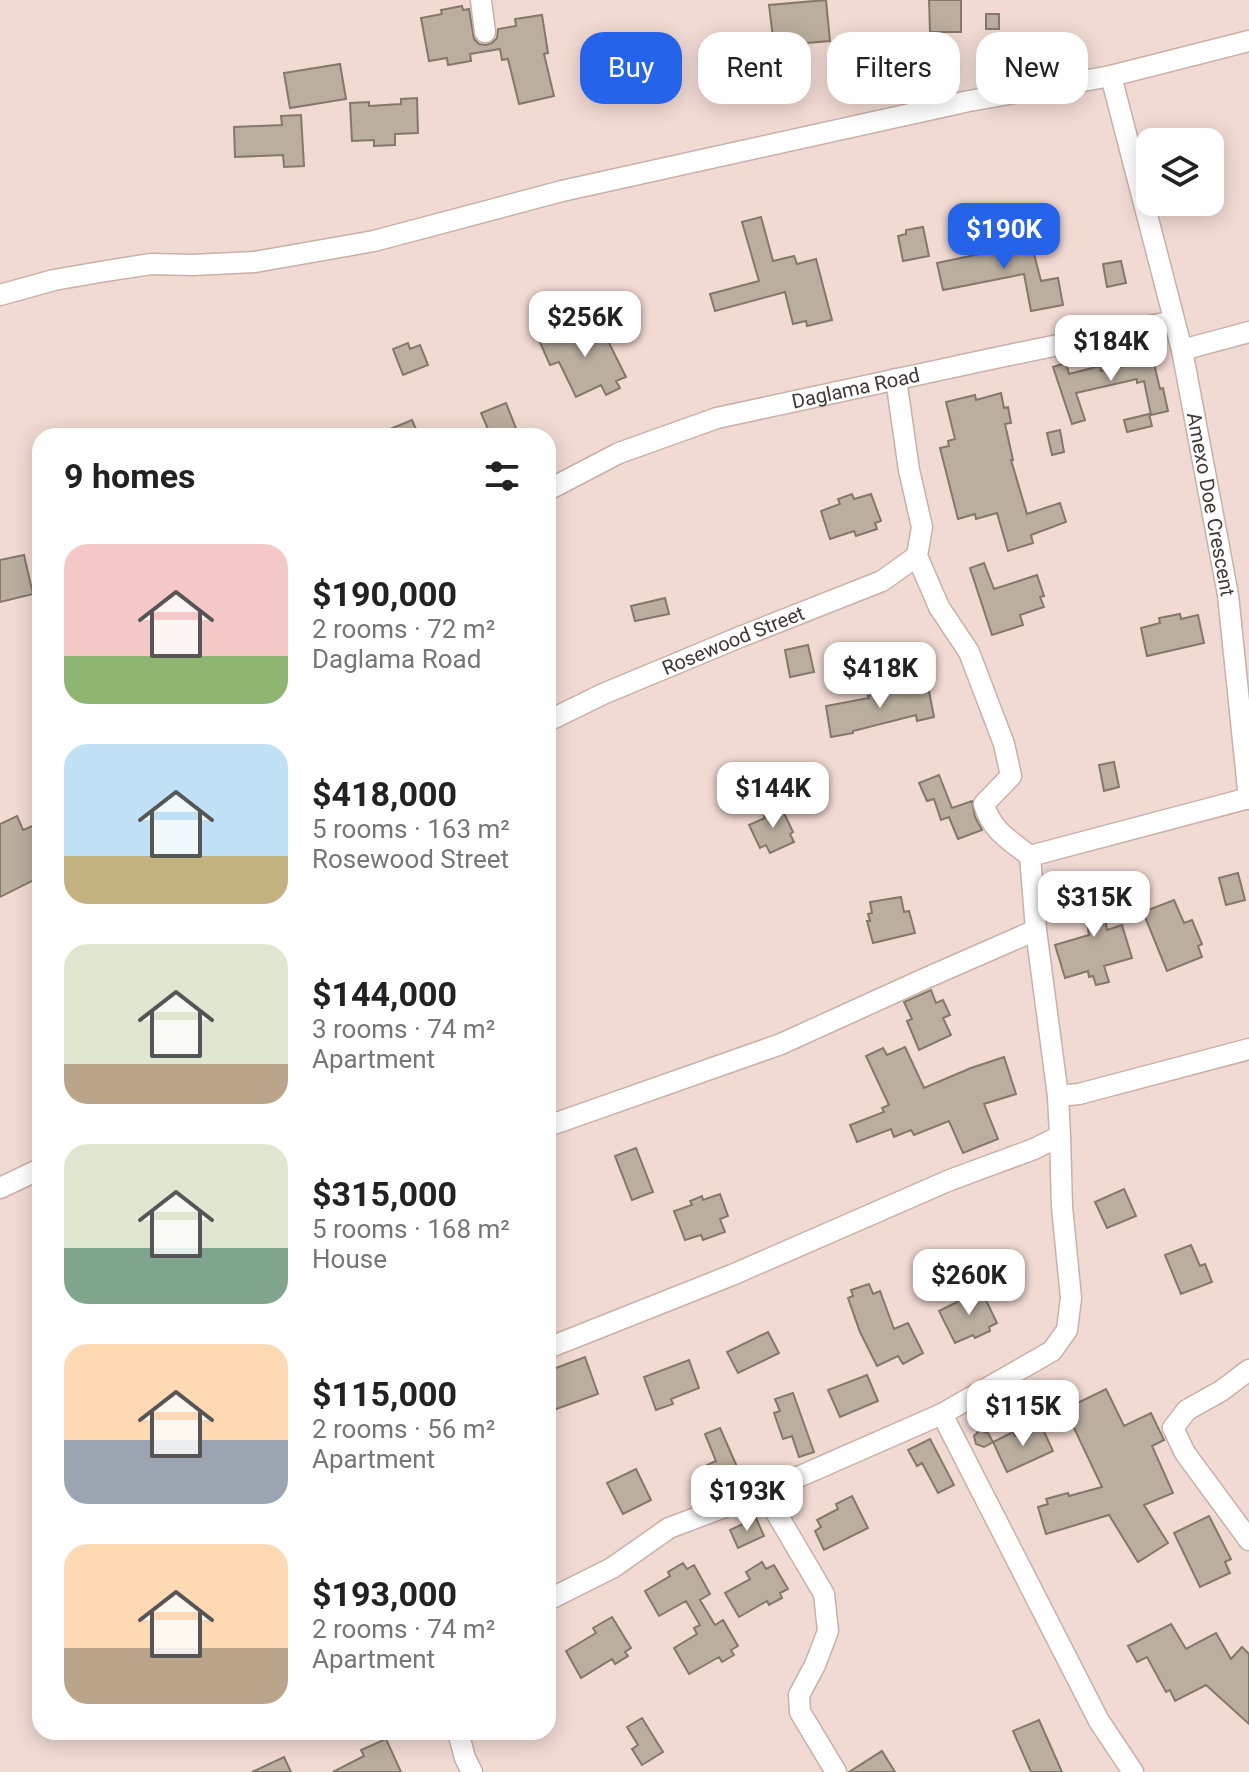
<!DOCTYPE html>
<html lang="en">
<head>
<meta charset="utf-8">
<style>
  :root { --surface:#fff; --page:#f6f6f6; --text:#222; --muted:#767676; --accent:#2563eb }
  body { margin:0; font-family:Roboto,sans-serif; background:var(--page); color:var(--text); height:100vh; display:flex; flex-direction:column; font-size:30px; white-space:nowrap }
  * { box-sizing:border-box; margin:0 }
  p { font-size:26px; color:var(--muted) }
  .icon { flex:none; width:44px; height:44px; fill:none; stroke:currentColor; stroke-width:2; stroke-linecap:round; stroke-linejoin:round }
  .map { position:relative; flex:1; overflow:hidden }
  .sheet { position:absolute; left:32px; top:428px; width:524px; height:1312px; display:flex; flex-direction:column; background:var(--surface); border-radius:24px; box-shadow:0 4px 20px #0003 }
  .sheet>* { flex:none }
  .banner { position:absolute; left:580px; top:32px; width:548px; height:72px; display:flex; gap:16px }
  .fabs { position:absolute; left:1136px; top:128px; display:grid; gap:16px }
  .fabs a { display:grid; place-items:center; width:88px; height:88px; border-radius:16px; background:var(--surface); box-shadow:0 4px 20px #0003; font-size:40px }
  .price { position:absolute; translate:-50% -68px; padding:0 18px; border-radius:16px; background:#fff; color:#222; font-size:26px; line-height:52px; filter:drop-shadow(0 2px 4px #0008) }
  .price::after { content:''; position:absolute; left:50%; top:48px; width:24px; height:18px; margin-left:-12px; background:inherit; clip-path:polygon(0 0,100% 0,50% 100%) }
  .price.current { background:var(--accent); color:#fff }
  ul { padding:0; list-style:none }
  li { display:flex; align-items:center; gap:24px; height:200px; padding:0 32px }
  li span { display:grid; place-items:center; flex:none; width:224px; height:160px; border-radius:24px; color:#555 }
  li>.icon { margin-inline-start:auto }
  span .icon { width:96px; height:96px; fill:#fffc; stroke-width:1 }
  li b { font-size:34px }
  h2 { display:flex; justify-content:space-between; align-items:center; height:96px; padding:0 32px; font-size:34px }
  .tag { padding:0 28px; border-radius:24px; background:var(--surface); box-shadow:0 4px 20px #0003; font-size:28px; line-height:72px }
  .tag.current { background:var(--accent); color:#fff }
  .map>svg:first-child { display:block }
</style>
</head>
<body>
<div class="map">
<svg width="1249" height="1772" viewBox="0 0 1249 1772">
  <rect width="100%" height="100%" fill="#f1dad2"/>
  <path fill="#bbae9e" stroke="#847868" stroke-width="2" d="M826 0 830 41 807 43 808 52 775 55 769 5Z
    M929 0H961V32H930Z
    M462 6 463 10 469 9 474 39 479 44 486 45 492 43 497 38 498 29 516 26 515 19 542 15 548 53 544 54 554 96 519 104 508 59 502 60 500 49 470 54 471 61 448 65 447 58 429 61 421 18 442 14 441 10Z
    M986 14H999V29H986Z
    M340 64 346 99 290 108 284 73Z
    M417 98 418 133 395 134V145L374 146V140L352 141 350 103 369 102V106L401 104V99Z
    M301 115 304 166 284 167 283 155 235 157 234 127 282 125 281 116Z
    M761 217 773 261 794 256 797 264 816 259 832 320 807 326 806 321 793 324 785 292 715 311 710 294 759 281 742 222Z
    M923 227 929 256 903 261 898 236 906 234V230Z
    M1028 231 1041 281 1058 278 1063 305 1031 311 1024 274 943 290 937 263 1008 248 1006 237Z
    M1121 261 1126 283 1107 287 1103 264Z
    M607 323 613 336 607 339 626 377 616 381 620 388 606 395 601 385 576 397 559 362 550 365 538 338 564 327 570 341Z
    M408 343 410 349 420 345 428 365 403 375 393 349Z
    M1151 351 1160 389 1163 388 1168 411 1151 415 1144 381 1137 383V379L1076 393 1085 420 1072 424 1053 367 1066 363 1069 374 1100 366 1101 371 1133 364 1131 355Z
    M1001 393 1004 408 1008 407 1011 423 1005 424 1013 460H1011L1027 514 1060 503 1066 522 1031 535 1033 543 1008 551 997 513 976 519 975 514 958 519 940 448 949 446 948 441 955 439 946 402 975 395 976 400Z
    M506 403 519 436H491L481 413Z
    M1149 414 1152 426 1127 432 1124 420Z
    M412 420 419 436H373Z
    M1060 430 1064 452 1052 455 1047 433Z
    M852 494 854 499 871 494 881 521 875 523 877 529 856 536 854 531 830 539 821 511 840 504 838 499Z
    M24 555 33 594 0 602V560Z
    M984 563 994 589 1037 575 1044 596 1040 597 1044 607 1020 615 1023 625 992 635 970 568Z
    M665 598 669 614 635 621 631 606Z
    M1180 614 1181 619 1198 615 1204 643 1147 656 1141 628 1160 623 1159 618Z
    M808 645 814 672 790 677 785 650Z
    M906 686 907 690 928 686 934 717 917 721 916 715 853 731V733L831 737 826 706 869 698 868 696Z
    M1114 762 1119 787 1104 791 1099 765Z
    M939 775 952 808 972 801 975 817 982 830 958 839 949 817 941 820 934 799 927 801 919 783Z
    M779 803 793 832 790 834 794 842 770 853 766 845 760 848 749 825 765 818 764 816 770 814 768 809Z
    M17 816 23 830 40 823V877L0 897V824Z
    M1238 873 1245 900 1226 905 1219 878Z
    M1098 874 1107 930 1122 925 1132 958 1104 966 1109 982 1096 985 1093 976 1089 977 1088 971 1065 978 1055 945 1089 935 1080 877Z
    M901 897 904 912 909 911 915 933 873 943 867 921H870L868 914 872 913 870 902Z
    M1174 900 1184 923 1192 920 1202 944 1198 946 1202 957 1167 971 1143 912Z
    M931 990 936 1003 943 1000 950 1015 943 1018 951 1035 919 1050 907 1021 912 1019 904 1002Z
    M905 1047 924 1088 971 1068 1004 1057 1016 1094 984 1104 998 1139 963 1153 949 1121 914 1135 911 1130 894 1137 891 1129 857 1142 850 1125 884 1112 882 1108 889 1105 866 1056 883 1048 887 1055Z
    M636 1148 653 1192 632 1200 615 1156Z
    M1124 1189 1136 1216 1107 1228 1095 1202Z
    M720 1194 728 1216 720 1219 725 1232 703 1240 701 1235 685 1240 674 1211 692 1205 690 1201 702 1196 703 1200Z
    M1191 1245 1200 1266 1205 1264 1212 1282 1181 1294 1165 1255Z
    M869 1284 873 1294 880 1291 894 1329 908 1323 923 1353 903 1364 898 1356 877 1366 860 1332 848 1298 853 1296 851 1290Z
    M981 1290 997 1323 989 1327 990 1331 975 1338 973 1335 955 1343 939 1311 957 1302 956 1300Z
    M768 1332 779 1353 738 1373 727 1352Z
    M585 1357 598 1394 548 1412V1371Z
    M689 1360 699 1388 671 1399 673 1404 656 1410 644 1377Z
    M867 1375 878 1401 840 1417 828 1390Z
    M1106 1389 1124 1426 1151 1413 1164 1440 1152 1446 1173 1493 1144 1505 1168 1543 1138 1562 1109 1515 1046 1534 1038 1507 1048 1504 1046 1499 1068 1493 1069 1496 1102 1487 1065 1409Z
    M793 1393 814 1452 799 1457 792 1436 783 1439 774 1413 780 1411 775 1399Z
    M1041 1425 1053 1451 1007 1472 993 1442 1013 1432 1015 1436Z
    M720 1428 745 1485 720 1495 707 1465 716 1461 705 1434Z
    M980 1430 988 1433 993 1442 984 1447 976 1444 974 1436Z
    M930 1439 954 1485 938 1493 922 1463 917 1466 908 1450Z
    M636 1469 651 1500 623 1514 607 1483Z
    M852 1496 868 1528 824 1550 815 1531 821 1527 817 1520 838 1509 836 1504Z
    M1209 1516 1231 1559 1225 1562 1230 1573 1200 1587 1174 1533Z
    M756 1518 764 1536 738 1548 730 1530Z
    M762 1562 766 1569 774 1565 788 1589 780 1593 782 1598 769 1605 767 1601 739 1617 725 1593 750 1579 746 1572Z
    M683 1563 687 1569 694 1565 710 1594 700 1600 715 1625 723 1620 738 1646 731 1650 734 1655 722 1662 719 1657 689 1674 674 1648 697 1634 694 1628 700 1625 686 1601 659 1616 645 1591 670 1576 668 1572Z
    M612 1617 631 1648 625 1652 628 1656 615 1664 612 1659 581 1678 566 1651 596 1633 593 1628Z
    M1171 1624 1186 1649 1216 1633 1231 1659 1242 1647 1249 1654V1724L1206 1685 1175 1701 1170 1690 1166 1692 1147 1657 1137 1662 1128 1646Z
    M642 1718 663 1752 642 1765 632 1749 638 1745 627 1727Z
    M1039 1720 1062 1772H1031L1013 1731Z
    M386 1739 401 1772H333L364 1756 361 1750Z
    M882 1751 895 1772H849Z
    M284 1757 291 1772H252Z"/>
  <g fill="none" stroke-linecap="round" stroke-linejoin="round">
    <g stroke="#c7b1a9" stroke-width="23">
      <g id="minor">
        <path d="M481 0 485 32"/>
        <path id="s1" d="M1111 76 1182 350 1228 595 1249 799"/>
        <path d="M0 295 54 280 106 271 151 264 193 265 255 262 374 241 562 191 969 101 1111 76 1249 41"/>
        <path d="M1182 350 1249 332"/>
        <path d="M896 379 909 470 922 527 917 556 939 607 969 652 1004 744 1011 776 984 804C991 830 1009 840 1030 856L1036 930 1058 1096 1079 1094 1249 1049"/>
        <path id="s2" d="M548 490 619 453 717 418 1000 357 1174 321"/>
        <path id="s3" d="M548 721 603 694 740 637 882 581 917 556"/>
        <path d="M1030 856 1249 798"/>
        <path d="M548 1126 781 1044 924 979 1036 930"/>
        <path d="M0 1188 40 1169"/>
        <path d="M548 1348 732 1275 950 1180 1034 1149 1060 1136 1058 1096"/>
        <path d="M1249 1370 1221 1391 1187 1410 1173 1428 1185 1453 1249 1540"/>
        <path d="M942 1414 1099 1721 1133 1772"/>
        <path d="M764 1492 824 1594 828 1631 815 1665 799 1695 800 1712 836 1772"/>
        <path d="M548 1600 612 1568 669 1528 764 1492 942 1414 1052 1351 1067 1330 1071 1298 1062 1207 1060 1136"/>
        <path d="M458 1732 465 1758 472 1772"/>
      </g>
    </g>
    <use href="#minor" stroke="#fff" stroke-width="20"/>
  </g>
  <g text-anchor="middle" stroke-width="7" stroke-linejoin="round" paint-order="stroke">
    <g font-size="20" fill="#413835" stroke="#fff">
      <text dy="7" stroke="none"><textPath href="#s2" startOffset="326">Daglama Road</textPath></text>
      <text dy="7" stroke="none"><textPath href="#s1" startOffset="440">Amexo Doe Crescent</textPath></text>
      <text dy="7" stroke="none"><textPath href="#s3" startOffset="202">Rosewood Street</textPath></text>
    </g>
  </g>
</svg>
<div class="fabs">
<a><svg class="icon" aria-label="layers" viewBox="0 0 24 24"><path d="M12 4l9 5-9 5-9-5zM3 14l9 5 9-5"/></svg></a>
</div>
<b class="price current" style="left:1004px;top:271px">$190K</b>
<b class="price" style="left:585px;top:359px">$256K</b>
<b class="price" style="left:1111px;top:383px">$184K</b>
<b class="price" style="left:880px;top:710px">$418K</b>
<b class="price" style="left:773px;top:830px">$144K</b>
<b class="price" style="left:1094px;top:939px">$315K</b>
<b class="price" style="left:969px;top:1317px">$260K</b>
<b class="price" style="left:1023px;top:1448px">$115K</b>
<b class="price" style="left:747px;top:1533px">$193K</b>
<div class="banner">
<a class="tag current">Buy</a>
<a class="tag">Rent</a>
<a class="tag">Filters</a>
<a class="tag">New</a>
</div>
<section class="sheet">
<h2>9 homes<svg class="icon" aria-label="filters" viewBox="0 0 24 24"><path d="M4 7h16M4 17h16"/><circle cx="9" cy="7" r="2"/><circle cx="15" cy="17" r="2"/></svg></h2>
<ul>
<li><span style="background:linear-gradient(#f6c9c9 70%,#8fb573 0)"><svg class="icon" aria-label="home" viewBox="0 0 24 24"><path d="M3 11l9-7 9 7M6 9v11h12V9"/></svg></span><div><b>$190,000</b><p>2 rooms · 72 m²</p><p>Daglama Road</p></div></li>
<li><span style="background:linear-gradient(#bfe0f5 70%,#c2b280 0)"><svg class="icon" aria-label="home" viewBox="0 0 24 24"><path d="M3 11l9-7 9 7M6 9v11h12V9"/></svg></span><div><b>$418,000</b><p>5 rooms · 163 m²</p><p>Rosewood Street</p></div></li>
<li><span style="background:linear-gradient(#dfe7d0 75%,#b9a48a 0)"><svg class="icon" aria-label="home" viewBox="0 0 24 24"><path d="M3 11l9-7 9 7M6 9v11h12V9"/></svg></span><div><b>$144,000</b><p>3 rooms · 74 m²</p><p>Apartment</p></div></li>
<li><span style="background:linear-gradient(#dfe7d0 65%,#7fa58c 0)"><svg class="icon" aria-label="home" viewBox="0 0 24 24"><path d="M3 11l9-7 9 7M6 9v11h12V9"/></svg></span><div><b>$315,000</b><p>5 rooms · 168 m²</p><p>House</p></div></li>
<li><span style="background:linear-gradient(#ffd9b3 60%,#9aa5b1 0)"><svg class="icon" aria-label="home" viewBox="0 0 24 24"><path d="M3 11l9-7 9 7M6 9v11h12V9"/></svg></span><div><b>$115,000</b><p>2 rooms · 56 m²</p><p>Apartment</p></div></li>
<li><span style="background:linear-gradient(#ffd9b3 65%,#b9a48a 0)"><svg class="icon" aria-label="home" viewBox="0 0 24 24"><path d="M3 11l9-7 9 7M6 9v11h12V9"/></svg></span><div><b>$193,000</b><p>2 rooms · 74 m²</p><p>Apartment</p></div></li>
</ul>
</section>
</div>
</body>
</html>
